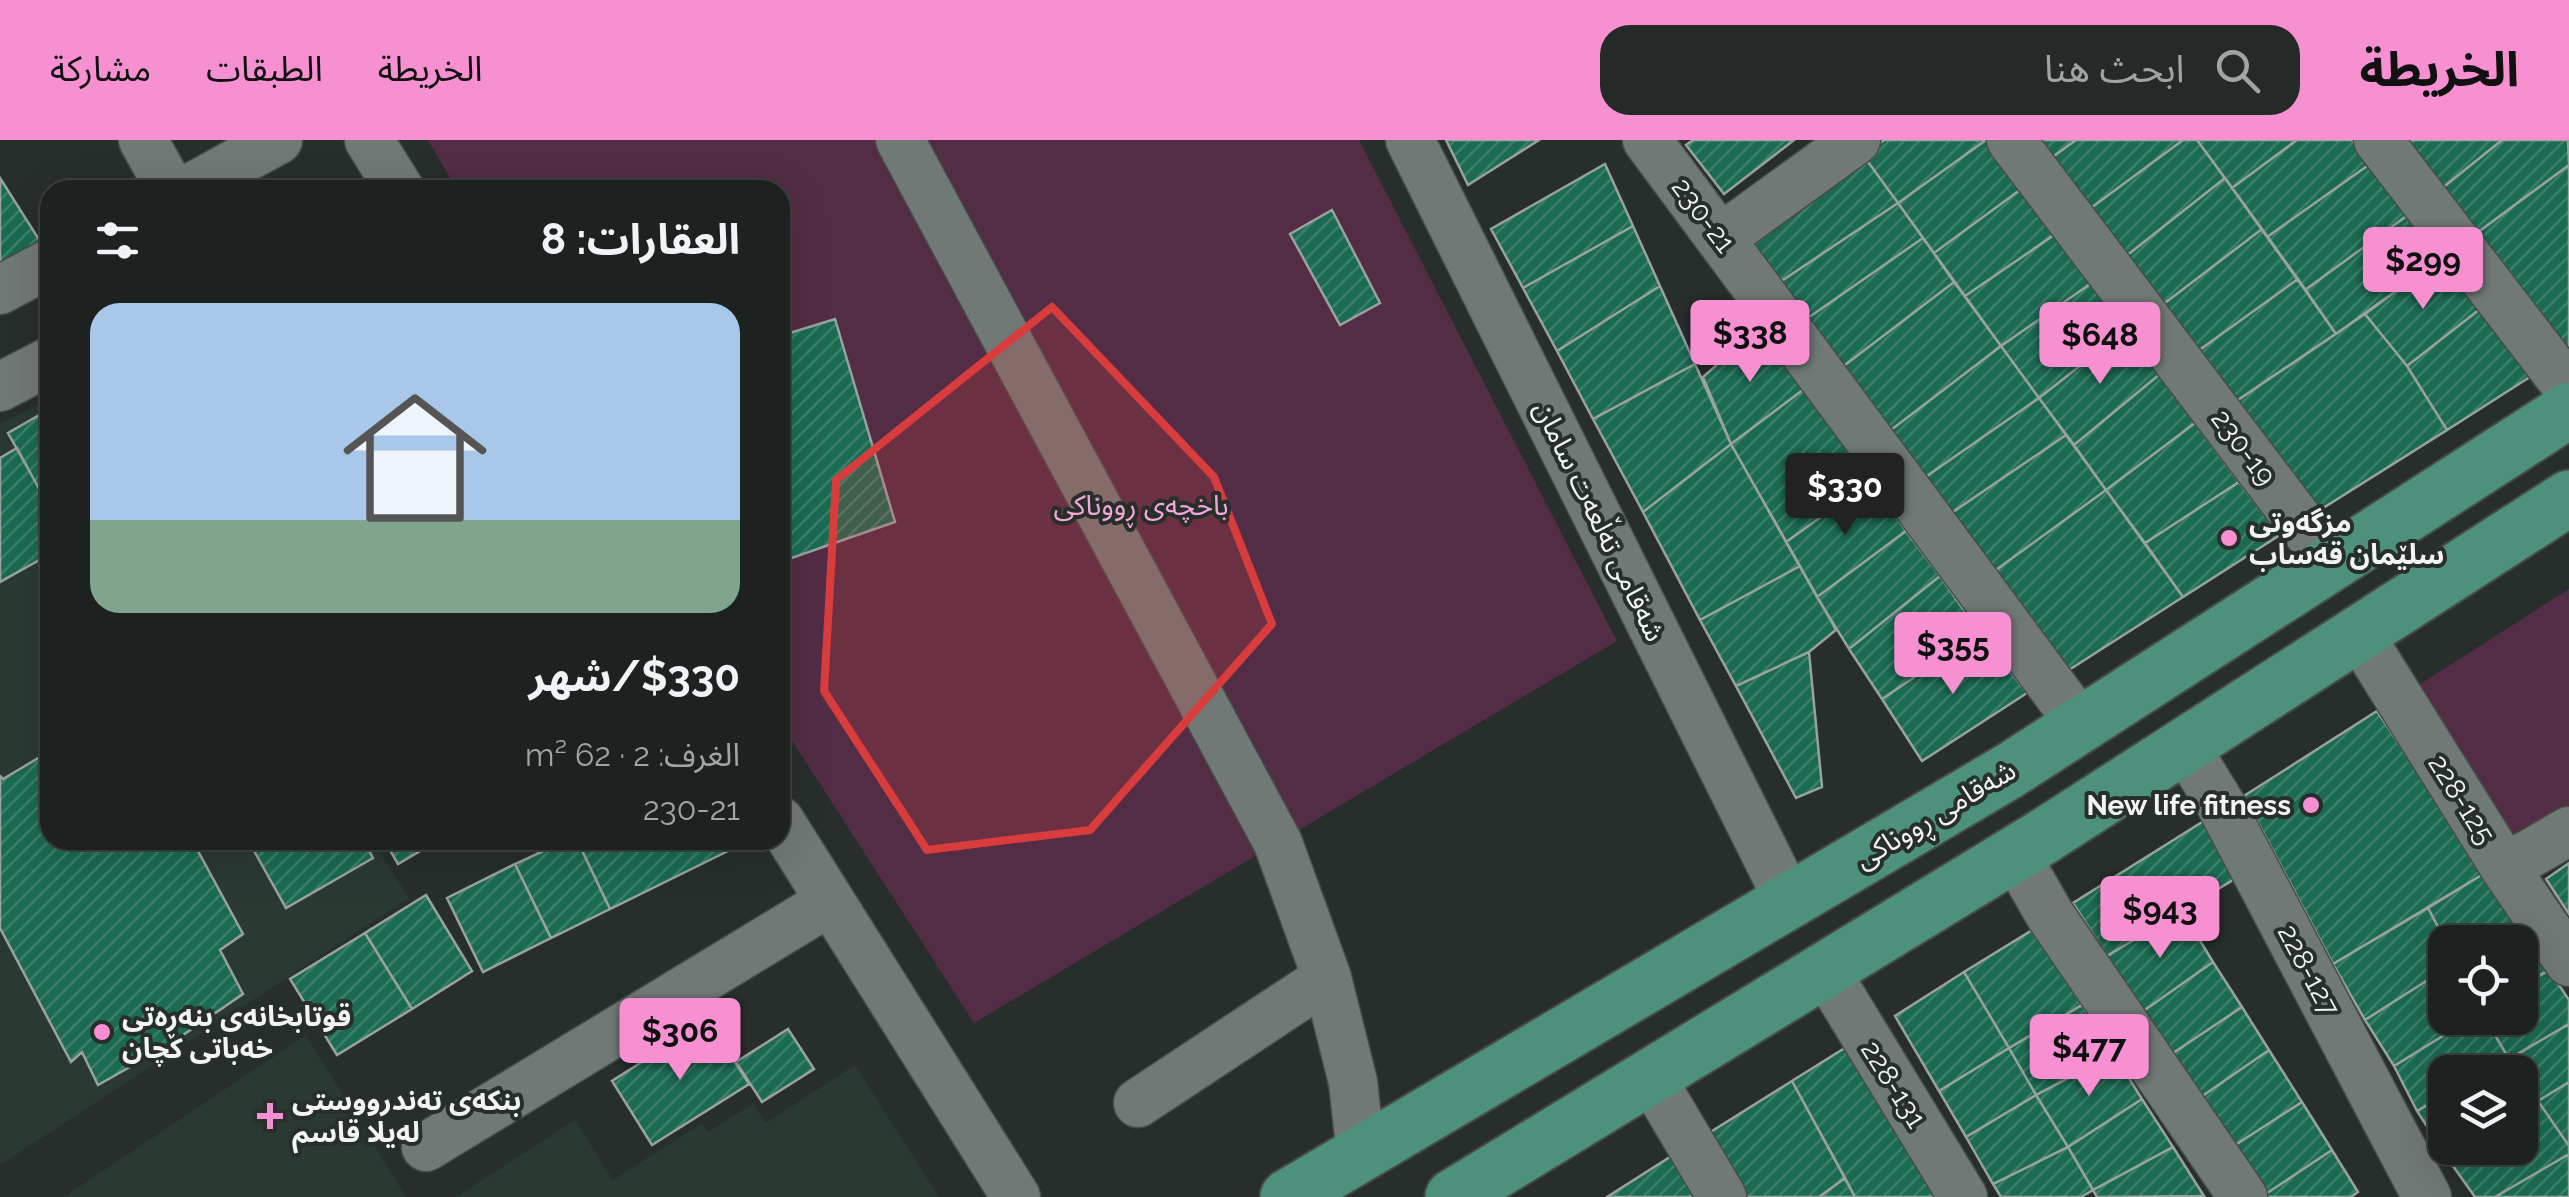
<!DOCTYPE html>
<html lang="ar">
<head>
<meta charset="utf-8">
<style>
  :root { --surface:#1d2220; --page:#252a29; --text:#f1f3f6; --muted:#a0a4a5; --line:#3b3f3e; --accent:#f690d0 }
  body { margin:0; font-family:Raleway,"Noto Sans Arabic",sans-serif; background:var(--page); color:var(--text); direction:rtl; height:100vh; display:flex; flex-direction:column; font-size:38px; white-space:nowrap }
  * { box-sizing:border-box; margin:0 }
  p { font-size:32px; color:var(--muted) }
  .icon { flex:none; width:55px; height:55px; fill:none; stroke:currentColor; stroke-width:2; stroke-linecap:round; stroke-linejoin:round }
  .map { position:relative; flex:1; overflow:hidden; direction:ltr }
  .sheet { position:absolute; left:40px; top:40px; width:750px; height:670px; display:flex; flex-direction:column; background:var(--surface); border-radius:30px; box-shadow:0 10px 40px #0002,0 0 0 2px var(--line); direction:rtl }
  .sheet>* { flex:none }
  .controls { position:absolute; left:2428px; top:785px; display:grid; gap:20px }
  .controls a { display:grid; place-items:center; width:110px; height:110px; border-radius:20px; background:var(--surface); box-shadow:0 10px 40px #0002,0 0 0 2px var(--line); font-size:50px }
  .price { position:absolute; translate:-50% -85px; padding:0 22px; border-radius:10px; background:var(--accent); color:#111; font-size:32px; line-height:65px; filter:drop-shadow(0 2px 5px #0008) }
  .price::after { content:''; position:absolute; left:50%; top:60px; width:30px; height:22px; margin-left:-15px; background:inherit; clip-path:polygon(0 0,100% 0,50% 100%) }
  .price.selected { background:#222; color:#fff }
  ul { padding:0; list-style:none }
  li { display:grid; align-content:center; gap:20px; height:530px; padding:0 50px }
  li+li { border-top:2px solid var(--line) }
  li span { display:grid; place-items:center; height:310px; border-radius:30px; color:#555 }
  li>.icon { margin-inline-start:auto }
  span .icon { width:180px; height:180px; fill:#fffc; stroke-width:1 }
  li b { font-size:42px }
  h2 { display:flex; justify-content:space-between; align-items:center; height:120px; padding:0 50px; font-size:42px }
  header { display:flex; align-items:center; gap:60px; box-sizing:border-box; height:140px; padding:0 50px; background:var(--accent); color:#111 }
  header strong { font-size:48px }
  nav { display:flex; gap:55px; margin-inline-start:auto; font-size:35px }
  .search { width:700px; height:90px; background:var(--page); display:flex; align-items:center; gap:25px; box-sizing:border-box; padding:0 35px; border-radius:30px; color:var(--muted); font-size:38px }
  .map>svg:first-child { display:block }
</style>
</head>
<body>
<header>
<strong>الخريطة</strong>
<div class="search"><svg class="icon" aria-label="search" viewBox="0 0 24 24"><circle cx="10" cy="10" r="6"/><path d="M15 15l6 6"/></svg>ابحث هنا</div>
<nav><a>الخريطة</a><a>الطبقات</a><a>مشاركة</a></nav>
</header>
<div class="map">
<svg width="2569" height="1057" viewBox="0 0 2569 1057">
  <defs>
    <pattern id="building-hatch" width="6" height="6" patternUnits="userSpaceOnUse" patternTransform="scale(2.5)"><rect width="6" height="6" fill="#1b6a52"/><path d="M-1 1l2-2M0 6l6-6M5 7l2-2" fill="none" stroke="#3c806b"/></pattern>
  </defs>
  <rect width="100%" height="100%" fill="#272e2b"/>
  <path fill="#2b3933" d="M50 258V700H372L409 758 0 1025V284Z
    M306 895 406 1057H64Z
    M855 925 939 1057H456L575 980 613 1040 702 983 708 992 753 964 766 983Z"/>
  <path fill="#522d45" d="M428 0H1359L1617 501 974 883 780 582V50H457Z
    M2569 449V681L2510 716 2414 548Z"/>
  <path fill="url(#building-hatch)" stroke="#9aa29f" stroke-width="2.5" d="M1446 0H1539L1468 45Z
    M1693 0H1794L1724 54 1686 5Z
    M1884 0H1986L1898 63 1863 15Z
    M1986 0H1990L2024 47 1934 113 1898 63Z
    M2025 0H2076L2043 24Z
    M2076 0H2183L2080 76 2043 24Z
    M2183 0H2197L2225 38 2116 124 2080 76Z
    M2197 0H2297L2232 48Z
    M2297 0H2352L2370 24 2267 97 2232 48Z
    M2407 0H2502L2435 54Z
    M2502 0H2568L2569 25 2470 98 2435 54Z
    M1863 15 1898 63 1780 142 1748 98Z
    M1605 24 1633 86 1523 148 1491 89Z
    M2370 24 2408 75 2305 150 2267 97Z
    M2569 25V212L2470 98Z
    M0 38 45 109 0 136Z
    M2225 38 2262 89 2157 169 2116 124Z
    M2024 47 2057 93 1965 156 1934 113Z
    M1898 63 1923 98 1805 180 1780 142Z
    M1332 70 1380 163 1340 185 1290 94Z
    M2408 75 2440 119 2336 194 2305 150Z
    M1633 86 1660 146 1557 211 1523 148Z
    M2262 89 2298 139 2191 216 2157 169Z
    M2057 93 2093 142 2001 206 1965 156Z
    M1923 98 1954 142 1841 228 1805 180Z
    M2440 119 2480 169 2407 226 2365 174Z
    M2298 139 2336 194 2226 268 2191 216Z
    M1954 142 2001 206 1887 293 1841 228Z
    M2093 142 2127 189 2039 258 2001 206Z
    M1660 146 1695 224 1593 279 1557 211Z
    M2480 169 2533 235 2447 290 2407 226Z
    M2365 174 2407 226 2447 290 2312 375 2226 268Z
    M835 179 895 382 786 420 780 401V196Z
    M1759 187 1804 249 1731 304 1703 237Z
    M2127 189 2160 234 2074 305 2039 258Z
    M2001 206 2039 258 1921 340 1887 293Z
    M1695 224 1731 304 1643 372 1593 279Z
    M2160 234 2195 283 2106 350 2074 305Z
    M1804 249 1871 341 1786 402 1731 304Z
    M2039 258 2066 295 1947 376 1921 340Z
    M50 269V368L8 293Z
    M2195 283 2239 342 2145 403 2106 350Z
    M2066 295 2106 350 1989 435 1947 376Z
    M1731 304 1800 426 1700 480 1643 372Z
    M17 308 50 369V414L0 442V318Z
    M1871 341 1906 391 1817 457 1786 402Z
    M2239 342 2280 395 2183 457 2145 403Z
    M2106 350 2183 457 2061 535 1989 435Z
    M1906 391 1940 436 1849 509 1817 457Z
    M1800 426 1836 490 1809 512 1736 546 1700 480Z
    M1940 436 1980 493 1882 559 1849 509Z
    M1980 493 2027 553 1922 621 1882 559Z
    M1809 512 1822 647 1796 658 1736 546Z
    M2377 571 2485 733 2333 824 2244 656Z
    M50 611V700H192L243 794 220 810 243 854 167 906 98 945 82 912 71 922 0 788V636L3 639Z
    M2207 679 2238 737 2107 816 2073 763Z
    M248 700H363L373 718 286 768Z
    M384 700H439L398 724Z
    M567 700H577L610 769 551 798 515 724Z
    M577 700H723L728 711 610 769Z
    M2569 723V774L2546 739Z
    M515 724 551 798 483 832 447 758Z
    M2485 733 2519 785 2489 802H2446L2428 768Z
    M426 755 472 831 412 869 365 793Z
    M2428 768 2446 802 2445 829 2365 880 2333 824Z
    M2182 771 2213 822 2142 872 2107 816Z
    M2519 785 2549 830 2520 848V802H2489Z
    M2034 789 2082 865 2009 908 1964 832Z
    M365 793 412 869 337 915 290 839Z
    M2213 822 2242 867 2170 915 2142 872Z
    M2445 829V878H2472L2394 926 2365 880Z
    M2549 830 2569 860V884L2509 919 2485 878H2520V848Z
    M1964 832 2009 908 1939 951 1895 876Z
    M2082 865 2114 914 2036 955 2009 908Z
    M2242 867 2269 910 2198 959 2170 915Z
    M2472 878H2485L2509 919 2485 932H2445V955L2417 971 2394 926Z
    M708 880 749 944 652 1005 612 941Z
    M2569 884V942L2538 961 2509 919Z
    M788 889 814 929 762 962 736 922Z
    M1856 901 1942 1057H1855L1792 941Z
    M2009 908 2036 955 1966 997 1939 951Z
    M2269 910 2302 962 2229 1009 2198 959Z
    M2114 914 2142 959 2068 1007 2036 955Z
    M2509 919 2518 932H2485Z
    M2520 935 2538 961 2520 972Z
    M1792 941 1845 1038 1819 1057H1746L1709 993Z
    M2569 942V1006L2538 961Z
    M2036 955 2068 1007 1993 1044 1966 997Z
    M2445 955V1008H2466L2448 1019 2417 971Z
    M2142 959 2173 1007 2093 1050 2068 1007Z
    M2538 961 2569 1006V1014L2495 1057H2475L2448 1019 2466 1008H2520V972Z
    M2302 962 2332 1010 2261 1057 2229 1009Z
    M2068 1007 2093 1050 2081 1057H2001L1993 1044Z
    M2173 1007 2204 1056 2097 1057 2093 1050Z
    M2332 1010 2358 1052 2351 1057H2261Z
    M2569 1014V1057H2495Z
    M1673 1015 1697 1057H1607Z
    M1845 1038 1855 1057H1819Z"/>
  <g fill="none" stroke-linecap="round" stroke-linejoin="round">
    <g stroke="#464c4a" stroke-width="51">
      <path id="minor" d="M143 0 171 50
        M369 0 400 50
        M900 0 1278 703 1327 838 1353 942 1361 1014
        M1410 0 1789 761
        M1647 0 2081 585
        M2011 0 2331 423
        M2378 0 2569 249
        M187 50 278 0
        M1721 98 1856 0
        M0 150 50 123
        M0 247 50 221
        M2359 494 2505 728 2569 822
        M2185 606 2221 665 2427 1057
        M780 681 1016 1057
        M2015 714 2050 775 2243 1057
        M2505 728 2569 691
        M1825 830 1963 1057
        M1650 936 1722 1057
        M1138 963 1327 838
        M426 1007 829 762"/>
    </g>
    <g stroke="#464c4a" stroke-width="59">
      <path id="major" d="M1288 1057 2009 631 2569 270
        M1453 1057 2046 695 2569 358"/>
    </g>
    <use href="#minor" stroke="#717976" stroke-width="48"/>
    <use href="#major" stroke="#4d917c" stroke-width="55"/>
  </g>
  <path fill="#d93c3c" fill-opacity="0.2" stroke="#d93c3c" stroke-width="8" stroke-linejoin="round" d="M1052 167 1214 337 1272 484 1090 690 927 710 824 551 836 340Z"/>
  <g fill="#f690d0" stroke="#272e2b" stroke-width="4">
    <circle cx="2229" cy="398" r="10"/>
    <circle cx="2311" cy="665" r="10"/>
    <circle cx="102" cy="892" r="10"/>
    <path d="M265 961h10v10h10v10h-10v10h-10v-10h-10v-10h10z"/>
  </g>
  <g text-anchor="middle" stroke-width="8" stroke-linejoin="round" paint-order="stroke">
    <g font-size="28" fill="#f0f5f3" stroke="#272e2b">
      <text transform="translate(1704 75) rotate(53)" y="10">230-21</text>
      <text transform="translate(2244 307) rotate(53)" y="10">230-19</text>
      <text transform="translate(1600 381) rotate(64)" y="10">شەقامی تەڵعەت سامان</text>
      <text transform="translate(2462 659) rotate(58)" y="10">228-125</text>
      <text transform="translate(1935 674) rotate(-31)" y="10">شەقامی ڕووناکی</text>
      <text transform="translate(2309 830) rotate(62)" y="10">228-127</text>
      <text transform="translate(1894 944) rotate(58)" y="10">228-131</text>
    </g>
    <g font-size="28" fill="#f5a8d7" stroke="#272e2b">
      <text x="1141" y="375">باخچەی ڕووناکی</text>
    </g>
    <g font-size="28" font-weight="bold" fill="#f0f5f3" stroke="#272e2b" text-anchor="start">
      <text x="2249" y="392">مزگەوتی<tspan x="2249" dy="32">سلێمان قەساب</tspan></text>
      <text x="2291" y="675" text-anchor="end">New life fitness</text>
      <text x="122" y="886">قوتابخانەی بنەڕەتی<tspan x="122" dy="32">خەباتی کچان</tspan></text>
      <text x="292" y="970">بنکەی تەندرووستی<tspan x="292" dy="32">لەیلا قاسم</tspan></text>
    </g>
  </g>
</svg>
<div class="controls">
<a><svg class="icon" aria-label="locate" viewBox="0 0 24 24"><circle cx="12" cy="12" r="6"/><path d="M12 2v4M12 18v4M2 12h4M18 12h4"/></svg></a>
<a><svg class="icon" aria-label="layers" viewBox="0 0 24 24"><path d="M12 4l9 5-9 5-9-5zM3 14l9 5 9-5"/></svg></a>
</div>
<b class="price" style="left:2423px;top:172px">$299</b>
<b class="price" style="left:1750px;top:245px">$338</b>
<b class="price" style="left:2100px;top:247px">$648</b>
<b class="price selected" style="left:1845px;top:398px">$330</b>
<b class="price" style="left:1953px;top:557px">$355</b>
<b class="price" style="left:2160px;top:821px">$943</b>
<b class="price" style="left:680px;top:943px">$306</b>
<b class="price" style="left:2089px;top:959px">$477</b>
<section class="sheet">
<h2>العقارات: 8<svg class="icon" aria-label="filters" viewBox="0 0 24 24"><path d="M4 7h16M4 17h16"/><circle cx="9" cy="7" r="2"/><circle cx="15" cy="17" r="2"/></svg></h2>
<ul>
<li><span style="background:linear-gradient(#a9c7e8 70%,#7fa58c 0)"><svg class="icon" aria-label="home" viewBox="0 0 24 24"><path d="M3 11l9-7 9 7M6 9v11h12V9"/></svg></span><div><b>$330/شهر</b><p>الغرف: 2 · 62 m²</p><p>230-21</p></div></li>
</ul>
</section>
</div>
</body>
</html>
